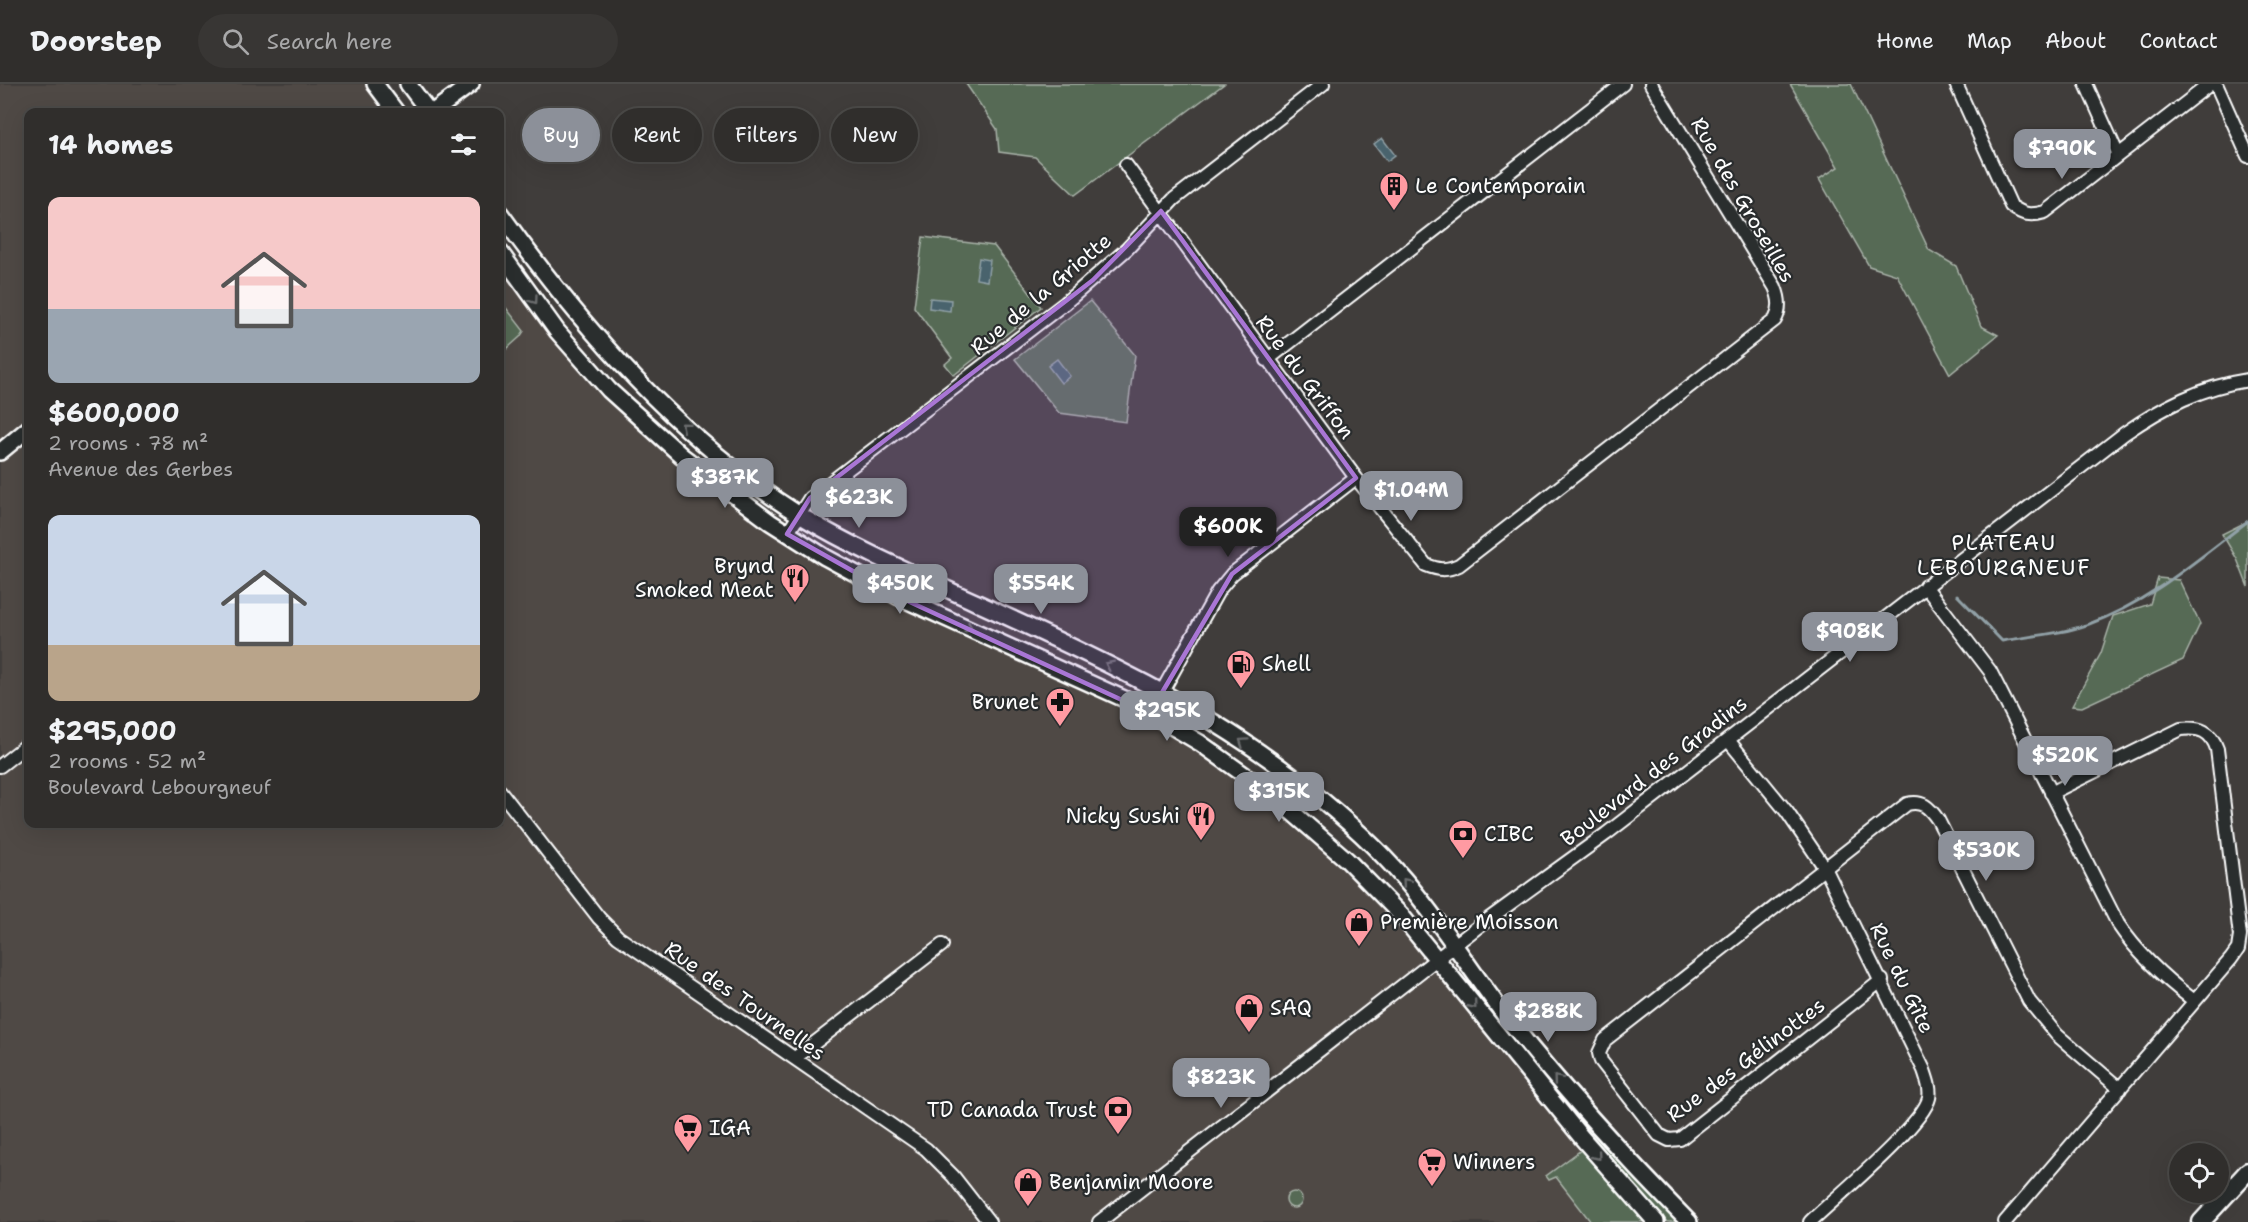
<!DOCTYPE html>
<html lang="en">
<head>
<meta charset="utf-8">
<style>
  :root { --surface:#302e2c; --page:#383634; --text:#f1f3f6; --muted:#a8a8a9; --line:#4b4a48; --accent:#8c9099 }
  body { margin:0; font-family:"Shantell Sans",sans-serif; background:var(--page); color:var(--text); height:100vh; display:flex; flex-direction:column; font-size:22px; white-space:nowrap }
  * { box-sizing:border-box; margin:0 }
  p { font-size:20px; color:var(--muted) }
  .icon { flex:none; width:33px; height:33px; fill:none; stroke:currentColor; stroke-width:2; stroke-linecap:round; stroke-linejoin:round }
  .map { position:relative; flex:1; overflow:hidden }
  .sheet { position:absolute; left:24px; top:24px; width:480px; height:720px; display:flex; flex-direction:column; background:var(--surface); border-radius:12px; box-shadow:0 6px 24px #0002,0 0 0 2px var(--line) }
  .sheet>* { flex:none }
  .banner { position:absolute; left:522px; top:24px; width:570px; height:54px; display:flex; gap:12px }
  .controls { position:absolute; left:2169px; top:1059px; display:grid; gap:12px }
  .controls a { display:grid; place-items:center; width:60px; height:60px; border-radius:50%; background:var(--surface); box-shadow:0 6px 24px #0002,0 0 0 2px var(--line); font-size:30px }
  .price { position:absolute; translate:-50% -51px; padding:0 14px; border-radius:12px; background:var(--accent); color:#fff; font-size:20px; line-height:39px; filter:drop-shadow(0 2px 3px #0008) }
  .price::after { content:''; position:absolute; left:50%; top:36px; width:18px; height:14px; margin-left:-9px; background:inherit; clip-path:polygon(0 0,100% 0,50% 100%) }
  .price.selected { background:#222; color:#fff }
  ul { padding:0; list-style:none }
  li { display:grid; align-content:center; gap:12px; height:318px; padding:0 24px }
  li span { display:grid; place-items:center; height:186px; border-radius:12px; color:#555 }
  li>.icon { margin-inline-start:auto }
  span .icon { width:108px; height:108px; fill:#fffc; stroke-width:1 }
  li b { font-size:26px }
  h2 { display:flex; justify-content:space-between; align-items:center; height:72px; padding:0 24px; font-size:26px }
  .pill { padding:0 21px; border-radius:27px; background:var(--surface); box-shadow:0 6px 24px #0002,0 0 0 2px var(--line); font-size:21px; line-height:54px }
  .pill.selected { background:var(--accent); color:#fff }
  header { display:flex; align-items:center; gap:36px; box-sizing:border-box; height:84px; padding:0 30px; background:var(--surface); border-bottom:2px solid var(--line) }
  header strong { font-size:28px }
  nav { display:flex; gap:33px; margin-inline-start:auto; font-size:21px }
  .search { width:420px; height:54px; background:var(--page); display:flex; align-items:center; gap:15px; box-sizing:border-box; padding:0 21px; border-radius:33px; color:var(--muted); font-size:22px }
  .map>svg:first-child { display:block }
</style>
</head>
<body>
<header>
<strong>Doorstep</strong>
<div class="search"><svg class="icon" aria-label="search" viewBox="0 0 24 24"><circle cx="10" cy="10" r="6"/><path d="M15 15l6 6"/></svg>Search here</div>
<nav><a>Home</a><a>Map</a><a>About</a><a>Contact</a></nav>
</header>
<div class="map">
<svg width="2248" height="1138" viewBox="0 0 2248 1138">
  <rect width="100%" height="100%" fill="#403d3b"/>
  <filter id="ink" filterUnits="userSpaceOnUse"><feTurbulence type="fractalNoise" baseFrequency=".0167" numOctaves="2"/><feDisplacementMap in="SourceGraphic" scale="12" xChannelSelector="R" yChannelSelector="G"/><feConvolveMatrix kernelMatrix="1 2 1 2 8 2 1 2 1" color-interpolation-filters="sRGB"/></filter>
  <g filter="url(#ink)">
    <path fill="#4f4844" d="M0 0H376L397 28H28V740H500V168L609 306 806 462 1130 618 1335 765 1656 1138H0Z"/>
    <path fill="#566a55" stroke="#aab4aa" stroke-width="1.5" d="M966 0H1224L1075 111 1035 73 999 68 997 45Z
      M1790 0H1851L1929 166 1956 182 1981 242 1998 251 1950 290 1897 191 1869 182 1819 95 1838 83Z
      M923 153 994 162 1041 223 954 291 945 280 952 274 914 223Z
      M500 216 524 247 520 253 500 271Z
      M1090 217 1135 271 1126 338 1059 329 1015 275Z
      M2248 437V503L2237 475 2222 450Z
      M2158 494 2179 496 2200 540 2183 576 2082 623 2072 622 2101 569 2113 532 2150 520Z
      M1589 1047 1679 1138H1667L1587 1049Z
      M1581 1066 1645 1138H1591L1556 1093 1549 1096 1546 1092Z
      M1286 1116a8 8 0 1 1 16 0a8 8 0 1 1-16 0Z"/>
    <path fill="#48636d" stroke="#91a1a7" stroke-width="1.5" d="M1382 54 1395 71 1387 77 1374 60Z
      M979 174 990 176 987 197 976 195Z
      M930 214 951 216 950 227 929 224Z
      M1057 275 1070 292 1061 299 1048 282Z"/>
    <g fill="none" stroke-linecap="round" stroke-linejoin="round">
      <path stroke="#91a1a7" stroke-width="3" d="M1957 511 2002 557C2030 552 2062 550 2089 540 2148 519 2198 475 2248 437"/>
      <g stroke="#fff" stroke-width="16">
        <path id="minor" d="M1956 0 2011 122C2023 131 2031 132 2045 128L2210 0
          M2086 0 2118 71
          M2216 0 2248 72
          M1126 81 1356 394 1426 481C1439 486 1446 487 1459 481L1775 236C1781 225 1780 215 1775 203L1651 0
          M1267 276 1623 0
          M787 450 810 414 1065 219 1127 165 1174 115 1323 0
          M1925 502 1990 587 2118 840C2138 870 2164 894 2193 916
          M1150 629 1218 507 1232 490 1356 394
          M1728 656 1787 728 1825 784 1924 986C1927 995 1931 1005 1929 1014 1923 1041 1834 1115 1810 1138
          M0 682 28 660
          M500 707 599 834 618 853 926 1065 953 1092 989 1138
          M1882 896 1680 1055 1669 1056 1659 1051 1601 977 1599 969 1605 956 1907 720C1922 716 1929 723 1938 736L2029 917 2057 951 2120 1005
          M795 974 942 861
          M1099 1138 1479 842 1606 750 2125 349C2163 323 2201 303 2248 296
          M2005 1138 2231 875 2238 865 2240 852 2217 665C2211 647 2200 643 2181 645L2051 709"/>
      </g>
      <g stroke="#fff" stroke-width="20">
        <path id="major" d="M375 0 396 28
          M408 0 429 28
          M433 28 471 0
          M500 129C582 244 680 356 801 432 849 461 900 484 951 507 1074 563 1199 617 1306 703 1341 731 1375 761 1404 795 1441 838 1470 886 1504 930 1561 1003 1624 1072 1689 1138
          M500 168 557 247 609 306 682 372 770 438 825 473 899 513 1131 618 1200 659 1271 710 1347 776 1401 831 1582 1054 1656 1138
          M0 368 28 345"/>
      </g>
      <g stroke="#fff" stroke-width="21">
        <path id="highway" d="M2201 1138 2248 1087"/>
      </g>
      <use href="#minor" stroke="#2a2d2e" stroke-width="12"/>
      <use href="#major" stroke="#2a2d2e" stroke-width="15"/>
      <use href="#highway" stroke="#2a2d2e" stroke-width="16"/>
    </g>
    <defs><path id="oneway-chevron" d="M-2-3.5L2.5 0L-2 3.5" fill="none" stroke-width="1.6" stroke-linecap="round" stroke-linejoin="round" transform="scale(1.5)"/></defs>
    <g stroke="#6a6c6d">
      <use href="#oneway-chevron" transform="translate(534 216) rotate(54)"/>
      <use href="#oneway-chevron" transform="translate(685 342) rotate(-140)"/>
      <use href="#oneway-chevron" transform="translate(969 544) rotate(25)"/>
      <use href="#oneway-chevron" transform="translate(1109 581) rotate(-154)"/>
      <use href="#oneway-chevron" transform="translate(1243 658) rotate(-145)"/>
      <use href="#oneway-chevron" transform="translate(1406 798) rotate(-130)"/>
      <use href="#oneway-chevron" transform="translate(1473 921) rotate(51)"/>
      <use href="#oneway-chevron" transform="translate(1557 995) rotate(-130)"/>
      <use href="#oneway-chevron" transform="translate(1597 1072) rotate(50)"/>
    </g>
  </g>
  <path fill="#a976d5" fill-opacity="0.2" stroke="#a976d5" stroke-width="4.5" stroke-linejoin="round" d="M1161 127 1356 394 1232 490 1150 629 899 513 787 450 810 414 1093 196Z"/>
  <defs>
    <g id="building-pin" transform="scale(1.5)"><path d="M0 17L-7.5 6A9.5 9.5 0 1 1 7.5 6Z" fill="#ff9aa2" stroke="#2a2d2e"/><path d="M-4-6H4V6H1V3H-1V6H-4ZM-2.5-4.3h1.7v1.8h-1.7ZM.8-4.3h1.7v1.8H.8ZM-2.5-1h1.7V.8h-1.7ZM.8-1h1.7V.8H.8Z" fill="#111"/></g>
    <g id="restaurant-pin" transform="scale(1.5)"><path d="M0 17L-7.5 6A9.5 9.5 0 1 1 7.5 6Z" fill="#ff9aa2" stroke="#2a2d2e"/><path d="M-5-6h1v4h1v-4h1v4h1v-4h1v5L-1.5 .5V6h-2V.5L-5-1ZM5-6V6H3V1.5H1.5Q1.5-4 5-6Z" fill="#111"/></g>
    <g id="fuel-pin" transform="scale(1.5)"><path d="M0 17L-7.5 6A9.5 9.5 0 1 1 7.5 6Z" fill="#ff9aa2" stroke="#2a2d2e"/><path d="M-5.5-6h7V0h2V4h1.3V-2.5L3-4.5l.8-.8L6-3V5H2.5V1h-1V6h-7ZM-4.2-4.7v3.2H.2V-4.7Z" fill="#111"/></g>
    <g id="pharmacy-pin" transform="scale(1.5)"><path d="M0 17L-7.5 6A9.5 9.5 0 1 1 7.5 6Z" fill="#ff9aa2" stroke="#2a2d2e"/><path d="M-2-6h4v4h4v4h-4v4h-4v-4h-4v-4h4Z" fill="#111"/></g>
    <g id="bank-pin" transform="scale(1.5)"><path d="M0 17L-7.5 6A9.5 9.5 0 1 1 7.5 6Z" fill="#ff9aa2" stroke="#2a2d2e"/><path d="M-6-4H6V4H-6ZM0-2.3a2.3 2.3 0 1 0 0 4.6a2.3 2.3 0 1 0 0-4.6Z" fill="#111"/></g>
    <g id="shop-pin" transform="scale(1.5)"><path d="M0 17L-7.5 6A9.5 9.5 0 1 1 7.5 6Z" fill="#ff9aa2" stroke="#2a2d2e"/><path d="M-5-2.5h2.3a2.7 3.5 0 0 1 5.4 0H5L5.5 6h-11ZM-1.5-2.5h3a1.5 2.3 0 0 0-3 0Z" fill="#111"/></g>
    <g id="supermarket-pin" transform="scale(1.5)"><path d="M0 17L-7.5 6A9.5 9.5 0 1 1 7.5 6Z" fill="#ff9aa2" stroke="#2a2d2e"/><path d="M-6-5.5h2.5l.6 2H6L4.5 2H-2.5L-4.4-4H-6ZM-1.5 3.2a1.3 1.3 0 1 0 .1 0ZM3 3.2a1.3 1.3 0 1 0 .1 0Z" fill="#111"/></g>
  </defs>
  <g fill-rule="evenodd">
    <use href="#building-pin" x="1394" y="102"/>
    <use href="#restaurant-pin" x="795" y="494"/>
    <use href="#fuel-pin" x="1241" y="580"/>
    <use href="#pharmacy-pin" x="1060" y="618"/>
    <use href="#restaurant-pin" x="1201" y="732"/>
    <use href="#bank-pin" x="1463" y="750"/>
    <use href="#shop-pin" x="1359" y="838"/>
    <use href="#shop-pin" x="1249" y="924"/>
    <use href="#bank-pin" x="1118" y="1026"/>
    <use href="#supermarket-pin" x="688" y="1044"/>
    <use href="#supermarket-pin" x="1432" y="1078"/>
    <use href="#shop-pin" x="1028" y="1098"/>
  </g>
  <g text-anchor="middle" stroke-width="4.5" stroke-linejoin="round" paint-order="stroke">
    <g font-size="21" fill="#fff" stroke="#2a2d2e" text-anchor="start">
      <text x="1415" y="109">Le Contemporain</text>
      <text x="774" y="489" text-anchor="end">Brynd<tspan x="774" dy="24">Smoked Meat</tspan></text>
      <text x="1262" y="587">Shell</text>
      <text x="1039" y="625" text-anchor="end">Brunet</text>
      <text x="1180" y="739" text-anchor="end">Nicky Sushi</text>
      <text x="1484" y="757">CIBC</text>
      <text x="1380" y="845">Première Moisson</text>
      <text x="1270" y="931">SAQ</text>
      <text x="1097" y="1033" text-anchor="end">TD Canada Trust</text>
      <text x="709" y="1051">IGA</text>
      <text x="1453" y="1085">Winners</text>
      <text x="1049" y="1105">Benjamin Moore</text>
    </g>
    <g font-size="21" fill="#fff" stroke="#2a2d2e">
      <text transform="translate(1743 116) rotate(60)" y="7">Rue des Groseilles</text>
      <text transform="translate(1041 210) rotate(-40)" y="7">Rue de la Griotte</text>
      <text transform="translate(1305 293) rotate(53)" y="7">Rue du Griffon</text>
      <text transform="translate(1654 687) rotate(-38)" y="7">Boulevard des Gradins</text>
      <text transform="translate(1902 894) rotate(64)" y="7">Rue du Gîte</text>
      <text transform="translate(745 917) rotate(35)" y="7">Rue des Tournelles</text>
      <text transform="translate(1746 976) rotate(-37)" y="7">Rue des Gélinottes</text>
    </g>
    <g font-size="22" letter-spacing="1.5" fill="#fff" stroke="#2a2d2e">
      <text x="2004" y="466">PLATEAU<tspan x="2004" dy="25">LEBOURGNEUF</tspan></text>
    </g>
  </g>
</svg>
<div class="controls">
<a><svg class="icon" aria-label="locate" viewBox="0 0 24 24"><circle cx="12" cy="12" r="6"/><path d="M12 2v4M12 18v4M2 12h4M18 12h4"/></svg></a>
</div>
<b class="price" style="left:2062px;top:96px">$790K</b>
<b class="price" style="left:725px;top:425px">$387K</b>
<b class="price" style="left:1411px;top:438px">$1.04M</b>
<b class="price" style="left:859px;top:445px">$623K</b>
<b class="price selected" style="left:1228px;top:474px">$600K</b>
<b class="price" style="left:900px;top:531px">$450K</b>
<b class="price" style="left:1041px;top:531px">$554K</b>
<b class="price" style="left:1850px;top:579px">$908K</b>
<b class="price" style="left:1167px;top:658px">$295K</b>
<b class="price" style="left:2065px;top:703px">$520K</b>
<b class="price" style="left:1279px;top:739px">$315K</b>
<b class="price" style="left:1986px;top:798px">$530K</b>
<b class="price" style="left:1548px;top:959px">$288K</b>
<b class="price" style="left:1221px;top:1025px">$823K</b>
<div class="banner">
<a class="pill selected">Buy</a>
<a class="pill">Rent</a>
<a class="pill">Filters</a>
<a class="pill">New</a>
</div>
<section class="sheet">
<h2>14 homes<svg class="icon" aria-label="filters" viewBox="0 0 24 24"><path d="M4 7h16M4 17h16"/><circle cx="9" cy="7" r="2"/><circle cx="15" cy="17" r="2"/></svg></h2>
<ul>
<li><span style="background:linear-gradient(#f6c9c9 60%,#9aa5b1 0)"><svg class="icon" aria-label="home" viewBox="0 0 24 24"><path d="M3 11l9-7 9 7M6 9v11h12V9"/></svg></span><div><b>$600,000</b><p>2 rooms · 78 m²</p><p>Avenue des Gerbes</p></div></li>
<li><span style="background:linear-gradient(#c9d6e8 70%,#b9a48a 0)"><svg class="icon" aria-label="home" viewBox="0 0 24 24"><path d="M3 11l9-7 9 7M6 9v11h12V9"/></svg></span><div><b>$295,000</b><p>2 rooms · 52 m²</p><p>Boulevard Lebourgneuf</p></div></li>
</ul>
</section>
</div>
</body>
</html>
